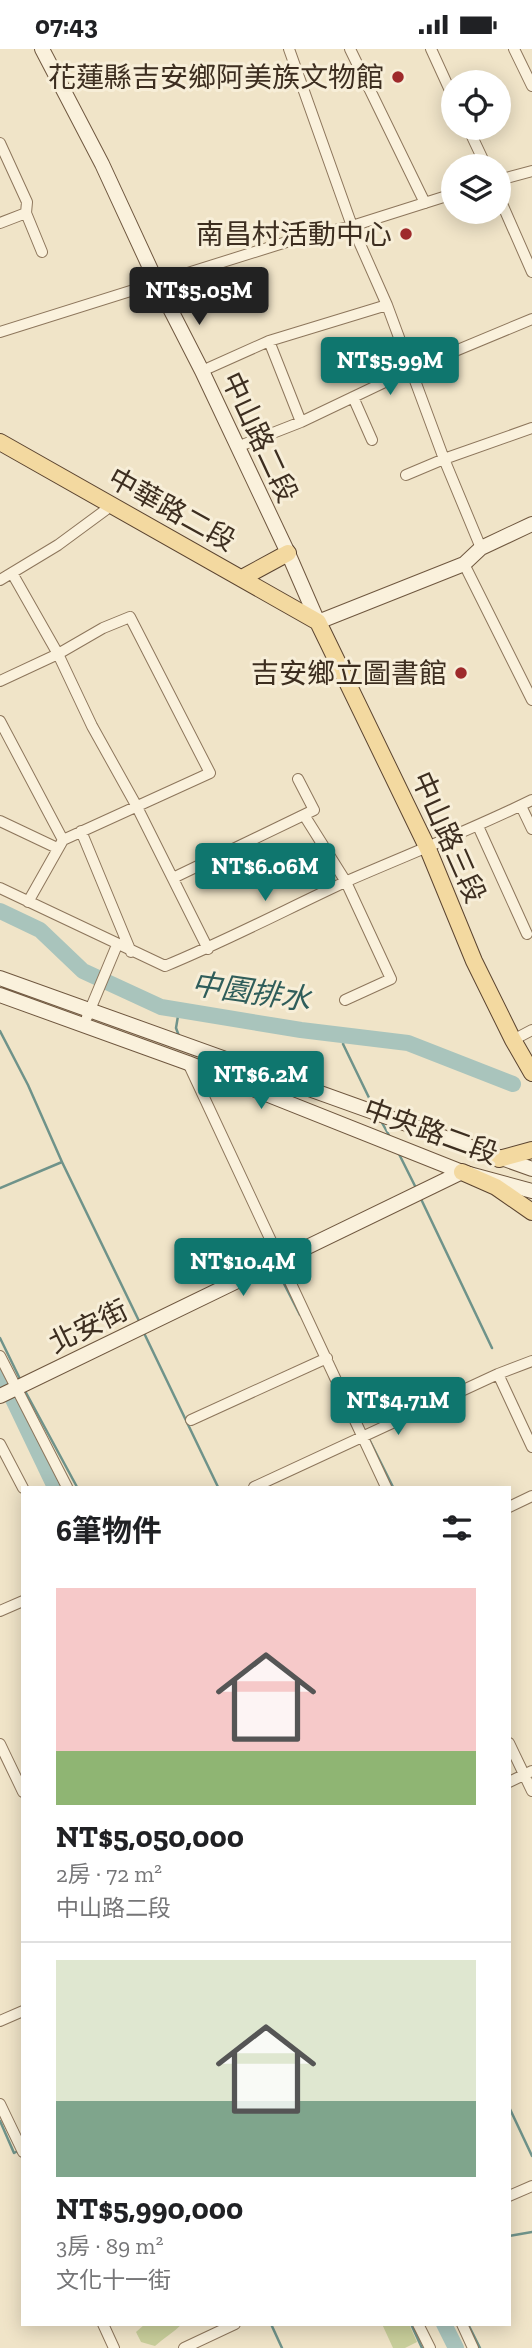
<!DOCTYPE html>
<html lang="zh-TW">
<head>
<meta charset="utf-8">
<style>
  :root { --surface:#fff; --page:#f6f6f6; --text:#202124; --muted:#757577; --line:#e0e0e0; --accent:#0f766e }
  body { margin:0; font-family:"Zilla Slab","Noto Sans TC",serif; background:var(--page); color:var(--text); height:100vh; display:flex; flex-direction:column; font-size:26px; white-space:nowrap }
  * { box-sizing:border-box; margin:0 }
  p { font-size:23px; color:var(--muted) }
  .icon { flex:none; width:38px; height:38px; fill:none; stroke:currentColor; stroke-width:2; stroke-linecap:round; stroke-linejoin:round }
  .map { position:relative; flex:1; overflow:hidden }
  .sheet { position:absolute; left:21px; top:1437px; width:490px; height:840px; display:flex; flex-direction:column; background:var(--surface); border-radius:0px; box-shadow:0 4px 18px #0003 }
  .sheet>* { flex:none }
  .buttons { position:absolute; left:441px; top:21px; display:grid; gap:14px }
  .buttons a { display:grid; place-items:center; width:70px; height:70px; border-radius:50%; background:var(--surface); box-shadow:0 4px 18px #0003; font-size:35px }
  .price { position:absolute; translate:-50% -60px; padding:0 16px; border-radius:7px; background:var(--accent); color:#fff; font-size:23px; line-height:46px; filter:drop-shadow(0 2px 4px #0008) }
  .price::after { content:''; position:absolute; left:50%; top:42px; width:21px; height:16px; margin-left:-10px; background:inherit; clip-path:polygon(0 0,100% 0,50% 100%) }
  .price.on { background:#222; color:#fff }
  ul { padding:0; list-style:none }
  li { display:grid; align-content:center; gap:14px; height:371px; padding:0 35px }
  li+li { border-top:2px solid var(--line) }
  li span { display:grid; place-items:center; height:217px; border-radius:0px; color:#555 }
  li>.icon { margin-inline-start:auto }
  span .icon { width:126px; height:126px; fill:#fffc; stroke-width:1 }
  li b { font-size:30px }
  h2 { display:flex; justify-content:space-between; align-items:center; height:84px; padding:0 35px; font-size:30px }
  .status { display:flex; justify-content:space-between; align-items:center; height:49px; padding:0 35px; background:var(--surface); direction:ltr }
  .status svg { height:19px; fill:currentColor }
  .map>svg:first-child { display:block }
</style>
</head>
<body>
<div class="status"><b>07:43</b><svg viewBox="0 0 49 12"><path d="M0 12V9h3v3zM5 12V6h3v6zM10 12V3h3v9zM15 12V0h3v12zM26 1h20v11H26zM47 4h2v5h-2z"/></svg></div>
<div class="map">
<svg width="532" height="2299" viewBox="0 0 532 2299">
  <rect width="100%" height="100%" fill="#f0e4c8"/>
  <path fill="#c9cf9b" d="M145 2275H182C174 2283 164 2289 155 2297L141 2293 136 2283Z
    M382 2275H409L417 2293 405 2299H393Z"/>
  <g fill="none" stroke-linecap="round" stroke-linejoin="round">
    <path stroke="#6f938a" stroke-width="2.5" d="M0 982 28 1036 62 1113 140 1274
      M345 986 343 995 373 1057
      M179 987 176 979 179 961
      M381 1072 390 1088
      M398 1103 417 1141
      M0 1139 62 1113
      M421 1150 492 1299
      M266 1193 272 1210
      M276 1219 300 1266
      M144 1284 218 1438
      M0 1289 20 1330
      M24 1340 77 1438
      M368 1388 393 1438
      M509 2058 532 2107
      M0 2072 14 2104 20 2101
      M509 2187 532 2183
      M271 2275 282 2299
      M411 2275 422 2299
      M468 2275 480 2299"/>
    <path stroke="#a9c4bc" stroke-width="16" d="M0 862 40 881 83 922 161 958 301 981 408 994 513 1035
      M0 1323 55 1438
      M444 2275 456 2299"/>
    <g stroke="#8d765c" stroke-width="12">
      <path id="street" d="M289 0 352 177 387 256 444 410 481 499
        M350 0 425 154
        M431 0 453 48
        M514 0 532 37
        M468 79 486 117
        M0 94 27 153 26 164 42 203
        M499 131 532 122
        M499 148 532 223
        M0 174 26 164
        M0 283 296 190 352 177 453 145
        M269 292 301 373
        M202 322 269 292 387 256
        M353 348 372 391
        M237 398 301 373 412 320 532 270
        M406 426 444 410 532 379
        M464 515 532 651
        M12 524 58 605 92 677 136 756 208 900
        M0 531 58 496 111 457
        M0 632 58 605 103 579 130 568 210 724 63 791 28 853
        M0 672 63 791
        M521 757 532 780
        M304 766 346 833 391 930 345 951
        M0 772 57 799
        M478 777 527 885
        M81 782 131 903
        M173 829 314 761 298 730
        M0 839 165 917C226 892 285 861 345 833 407 806 471 781 532 751
        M87 968 117 896
        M513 991 532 981
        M188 1014 386 1438
        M0 1307 67 1438
        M498 1325 532 1398
        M191 1371 327 1309
        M0 1395 23 1439
        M254 1438 498 1325 532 1312
        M509 1458 532 1447
        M0 1562 23 1552
        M509 1694 532 1742
        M0 1695 23 1743
        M509 1733 532 1722
        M0 1972 23 1962
        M0 2055 23 2103
        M509 2147 532 2137
        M103 2275 114 2299
        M418 2275 430 2299
        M462 2275 473 2299
        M184 2299 235 2275"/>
    </g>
    <g stroke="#6f573f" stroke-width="16">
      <path id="secondary" d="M42 0 102 115 157 234 202 322 288 504 318 573 464 515 481 499 532 475
        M0 929 532 1120
        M0 946 188 1014 462 1123 532 1142
        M0 1347 462 1123"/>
    </g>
    <g stroke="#5b4430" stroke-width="18">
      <path id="primary" d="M0 393 318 573 428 800 474 912 513 991 532 1024
        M242 529 288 504
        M499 1110 532 1101
        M462 1123 496 1138 532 1163"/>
    </g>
    <use href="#street" stroke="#faf1dc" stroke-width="10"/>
    <use href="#secondary" stroke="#faf1dc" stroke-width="14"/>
    <use href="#primary" stroke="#f3d9a0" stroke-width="16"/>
  </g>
  <g fill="#9e2a2b" stroke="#f7eed8" stroke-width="2.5">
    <circle cx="398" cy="28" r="7"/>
    <circle cx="406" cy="185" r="7"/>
    <circle cx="461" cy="624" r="7"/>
  </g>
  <g text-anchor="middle" stroke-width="6" stroke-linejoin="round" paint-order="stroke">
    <g font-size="28" fill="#3d2e20" stroke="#f7eed8" text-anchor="end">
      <text x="384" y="38">花蓮縣吉安鄉阿美族文物館</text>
      <text x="392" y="195">南昌村活動中心</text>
      <text x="447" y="634">吉安鄉立圖書館</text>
    </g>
    <g font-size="28" fill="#3d2e20" stroke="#f7eed8">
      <text transform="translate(260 388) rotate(65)" y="10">中山路二段</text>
      <text transform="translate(172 460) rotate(29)" y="10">中華路二段</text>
      <text transform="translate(449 788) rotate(66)" y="10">中山路三段</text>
      <text transform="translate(431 1082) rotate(20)" y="10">中央路二段</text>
      <text transform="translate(88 1277) rotate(-26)" y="10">北安街</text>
    </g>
    <g font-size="30" font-style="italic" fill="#2f5d5a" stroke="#f7eed8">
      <text transform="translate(251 943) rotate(8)" y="10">中園排水</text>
    </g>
  </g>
</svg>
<div class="buttons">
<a><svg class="icon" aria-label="locate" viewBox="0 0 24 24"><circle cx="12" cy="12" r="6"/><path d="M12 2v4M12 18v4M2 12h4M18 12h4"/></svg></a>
<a><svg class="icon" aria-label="layers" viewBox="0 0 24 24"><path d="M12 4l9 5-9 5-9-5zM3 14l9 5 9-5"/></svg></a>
</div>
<b class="price on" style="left:199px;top:278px">NT$5.05M</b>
<b class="price" style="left:390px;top:348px">NT$5.99M</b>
<b class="price" style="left:265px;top:854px">NT$6.06M</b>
<b class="price" style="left:261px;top:1062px">NT$6.2M</b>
<b class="price" style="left:243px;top:1249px">NT$10.4M</b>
<b class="price" style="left:398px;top:1388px">NT$4.71M</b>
<section class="sheet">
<h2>6筆物件<svg class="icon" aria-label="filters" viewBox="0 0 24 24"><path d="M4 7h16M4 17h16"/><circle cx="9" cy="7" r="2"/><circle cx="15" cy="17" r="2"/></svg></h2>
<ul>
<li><span style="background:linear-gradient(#f6c9c9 75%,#8fb573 0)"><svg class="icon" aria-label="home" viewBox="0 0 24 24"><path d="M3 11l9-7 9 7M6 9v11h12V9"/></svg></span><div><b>NT$5,050,000</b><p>2房 · 72 m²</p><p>中山路二段</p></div></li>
<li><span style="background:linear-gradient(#dfe7d0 65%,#7fa58c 0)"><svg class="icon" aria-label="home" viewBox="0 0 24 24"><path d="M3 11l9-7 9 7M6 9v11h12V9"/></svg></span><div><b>NT$5,990,000</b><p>3房 · 89 m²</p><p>文化十一街</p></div></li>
</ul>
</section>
</div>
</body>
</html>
